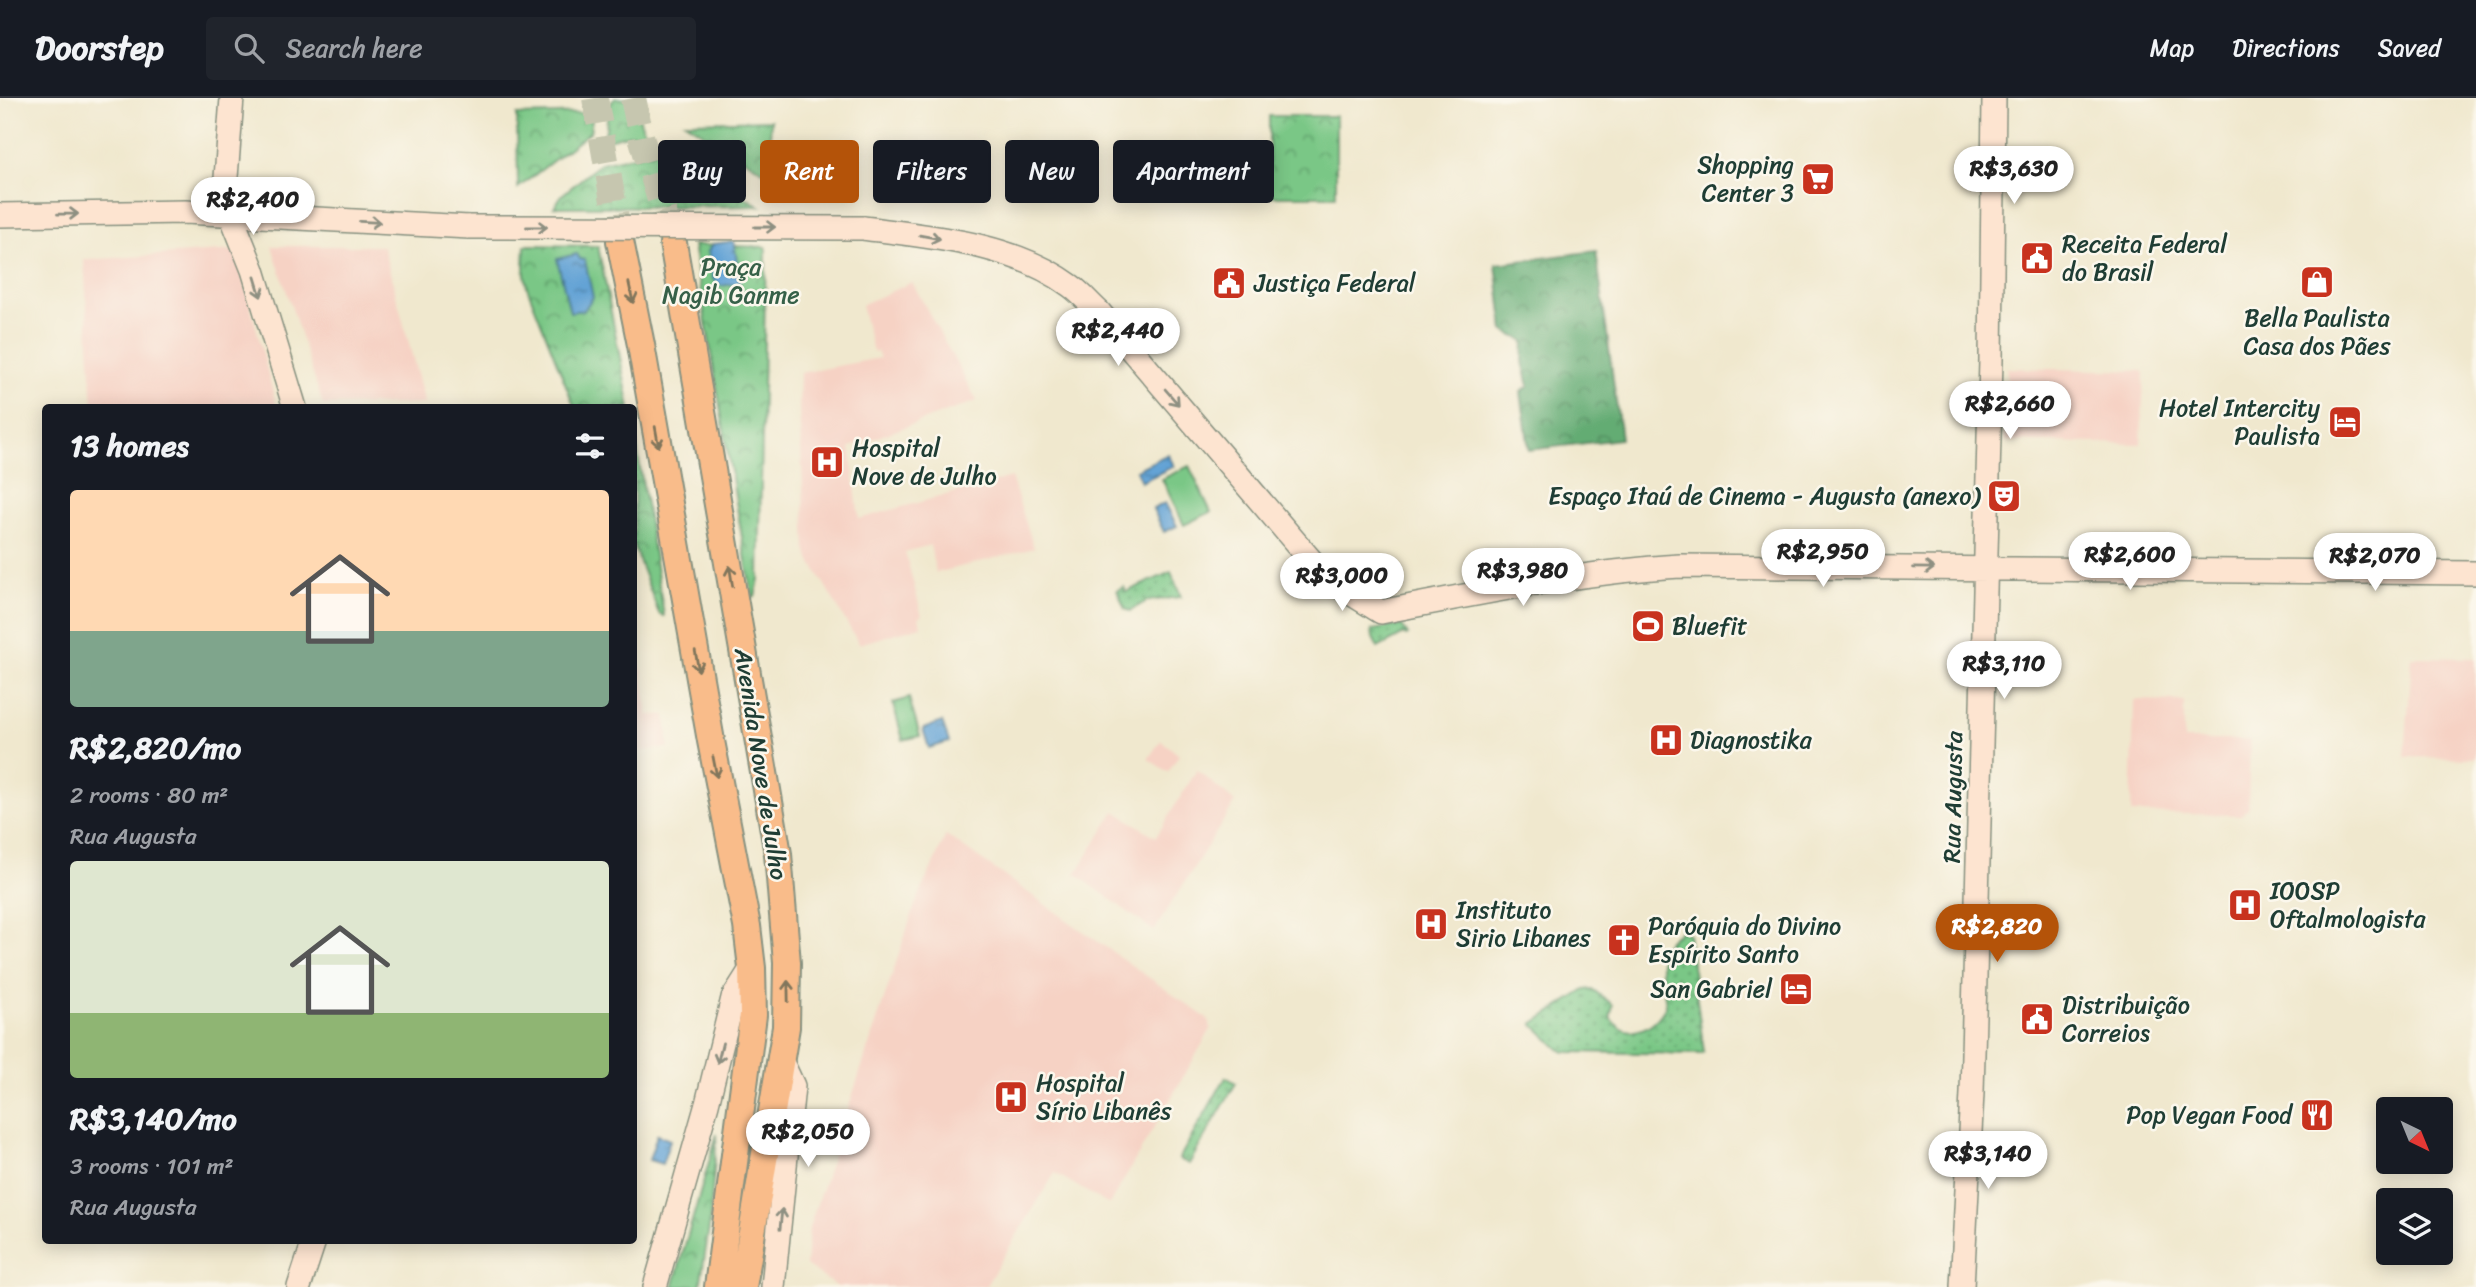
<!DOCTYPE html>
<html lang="en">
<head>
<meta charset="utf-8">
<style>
  :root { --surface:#171b24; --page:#20242c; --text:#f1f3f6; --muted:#9ea1a6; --line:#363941; --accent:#b45309 }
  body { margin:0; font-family:Sriracha,sans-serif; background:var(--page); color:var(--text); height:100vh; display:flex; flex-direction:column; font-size:26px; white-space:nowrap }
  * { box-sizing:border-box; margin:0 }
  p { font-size:23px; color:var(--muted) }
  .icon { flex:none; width:38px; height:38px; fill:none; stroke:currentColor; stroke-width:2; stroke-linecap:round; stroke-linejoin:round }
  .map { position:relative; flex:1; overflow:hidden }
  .panel { position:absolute; left:42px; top:306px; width:595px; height:840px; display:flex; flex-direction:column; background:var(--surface); border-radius:7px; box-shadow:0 4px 18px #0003 }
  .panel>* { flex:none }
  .top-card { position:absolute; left:658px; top:42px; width:665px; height:63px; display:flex; gap:14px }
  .needle { width:46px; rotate:137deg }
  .tools { position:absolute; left:2376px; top:999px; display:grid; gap:14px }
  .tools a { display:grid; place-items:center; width:77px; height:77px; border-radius:7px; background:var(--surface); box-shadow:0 4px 18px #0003; font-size:35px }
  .price { position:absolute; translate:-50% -60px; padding:0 16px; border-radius:24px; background:#fff; color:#222; font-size:23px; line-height:46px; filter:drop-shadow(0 2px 4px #0008) }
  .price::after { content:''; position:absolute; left:50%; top:42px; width:21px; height:16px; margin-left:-10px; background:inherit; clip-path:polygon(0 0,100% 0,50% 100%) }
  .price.active { background:var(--accent); color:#fff }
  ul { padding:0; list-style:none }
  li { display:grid; align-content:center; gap:14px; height:371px; padding:0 28px }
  li span { display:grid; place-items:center; height:217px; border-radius:7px; color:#555 }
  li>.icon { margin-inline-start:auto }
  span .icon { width:126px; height:126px; fill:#fffc; stroke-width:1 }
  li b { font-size:30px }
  h2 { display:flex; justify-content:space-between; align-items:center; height:84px; padding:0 28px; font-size:30px }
  .tag { padding:0 24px; border-radius:7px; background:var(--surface); box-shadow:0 4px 18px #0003; font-size:24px; line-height:63px }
  .tag.active { background:var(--accent); color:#fff }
  header { display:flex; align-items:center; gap:42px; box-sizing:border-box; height:98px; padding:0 35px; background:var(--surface); border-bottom:2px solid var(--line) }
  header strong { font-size:33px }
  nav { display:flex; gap:38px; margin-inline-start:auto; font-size:24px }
  .search { width:490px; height:63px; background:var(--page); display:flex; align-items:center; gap:18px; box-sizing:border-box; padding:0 24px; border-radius:7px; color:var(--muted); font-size:26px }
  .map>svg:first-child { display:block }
</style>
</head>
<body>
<header>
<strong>Doorstep</strong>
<div class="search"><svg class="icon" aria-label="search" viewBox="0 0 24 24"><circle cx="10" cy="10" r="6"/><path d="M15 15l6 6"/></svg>Search here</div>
<nav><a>Map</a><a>Directions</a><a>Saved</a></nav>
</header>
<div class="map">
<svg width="2476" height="1189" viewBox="0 0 2476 1189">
  <defs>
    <pattern id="forest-crowns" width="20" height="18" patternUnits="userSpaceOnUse" patternTransform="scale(1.75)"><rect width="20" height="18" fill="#63ac73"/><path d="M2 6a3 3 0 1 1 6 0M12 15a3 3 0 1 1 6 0" fill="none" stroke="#518d5f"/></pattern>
    <pattern id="park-crowns" width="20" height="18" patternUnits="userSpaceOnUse" patternTransform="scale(1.75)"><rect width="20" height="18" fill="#7ac786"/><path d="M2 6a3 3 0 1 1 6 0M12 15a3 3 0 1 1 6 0" fill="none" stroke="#63a36e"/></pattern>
    <pattern id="garden-dots" width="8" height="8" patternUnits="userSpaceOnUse" patternTransform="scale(1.75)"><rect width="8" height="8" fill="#7ac786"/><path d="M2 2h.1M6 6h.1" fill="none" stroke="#63a36e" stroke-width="1.8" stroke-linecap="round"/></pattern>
    <pattern id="water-ripples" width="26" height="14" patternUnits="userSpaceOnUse" patternTransform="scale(1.75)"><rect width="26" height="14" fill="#63a3d5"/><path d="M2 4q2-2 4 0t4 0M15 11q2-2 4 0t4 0" fill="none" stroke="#5186ae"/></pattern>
  </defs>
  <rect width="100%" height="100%" fill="#fbf7ec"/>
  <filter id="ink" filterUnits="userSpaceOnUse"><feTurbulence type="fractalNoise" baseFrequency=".0143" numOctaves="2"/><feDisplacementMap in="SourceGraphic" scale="14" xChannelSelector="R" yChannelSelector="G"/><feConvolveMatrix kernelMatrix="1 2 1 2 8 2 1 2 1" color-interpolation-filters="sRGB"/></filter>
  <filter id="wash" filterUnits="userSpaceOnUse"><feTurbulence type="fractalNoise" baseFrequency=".00686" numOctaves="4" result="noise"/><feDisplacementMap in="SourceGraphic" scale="28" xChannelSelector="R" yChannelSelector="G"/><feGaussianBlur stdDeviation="1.57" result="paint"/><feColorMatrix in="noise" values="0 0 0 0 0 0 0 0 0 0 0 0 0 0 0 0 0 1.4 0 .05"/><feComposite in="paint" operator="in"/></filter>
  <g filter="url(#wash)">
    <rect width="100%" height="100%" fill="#f0e8ce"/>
    <path fill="#f6d2c4" d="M272 148H383L425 306 323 307Z
      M236 152 277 310H93L84 162Z
      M912 184 977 303 850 349 859 421 1011 379 1034 450 936 475 930 447 905 454 922 518 919 519 921 528 859 546 808 458 806 451 799 310 800 275 880 260 877 253 874 254 872 250 861 207Z
      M2007 270 2144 273 2141 346 2005 343Z
      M634 559 642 572 648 617H666L669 650 634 653Z
      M2412 559 2476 560V660L2405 659Z
      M2134 602 2184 603V642H2250L2248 710 2241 717 2131 715Z
      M1161 642 1179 657 1168 674 1148 661Z
      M1197 672 1235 704 1154 833 1076 776 1115 713 1156 739Z
      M946 737 1208 921 1211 931 1109 1107 1055 1075 985 1189H838L806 1168 809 1130 914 810Z"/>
    <path fill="url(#forest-crowns)" stroke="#417454" stroke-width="2" d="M1596 153 1621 341 1529 352 1521 294 1529 288 1523 264 1524 243 1504 233 1496 166Z"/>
    <path fill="url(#park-crowns)" stroke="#4c825d" stroke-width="2" d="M615 0 632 2C640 13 638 27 648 37L631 36 603 43C609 29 604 10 615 0Z
      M593 15 590 34 518 90 517 17Z
      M1269 18H1336V98H1269Z
      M771 22 768 76 685 24H692Z
      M658 53 714 81 760 108 554 109 562 97 601 65Z
      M525 147 598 148 630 310H575L527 189 524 170Z
      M693 147 766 149 759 481 755 498 752 499Z
      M634 332 664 518 660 517 658 513 634 449Z
      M717 1036 709 1130 700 1189H673Z"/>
    <path fill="url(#garden-dots)" stroke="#4c825d" stroke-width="2" d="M1171 474 1181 499 1147 503 1130 513 1125 511 1117 492 1124 489 1126 494Z
      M1402 527 1408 537 1406 538 1404 536 1378 550 1373 540 1372 532Z
      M1681 833 1688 836 1704 954 1702 956 1565 954 1559 951 1533 926 1585 892 1592 891 1613 907 1610 920C1628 944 1654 931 1666 908 1664 880 1649 850 1681 833Z
      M1226 979 1236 985 1189 1066 1179 1061Z"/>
    <path fill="#7ac786" stroke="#4c825d" stroke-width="2" d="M1189 368 1211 414 1184 427 1162 381Z
      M909 600 920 638 903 642 893 605Z"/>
    <path fill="url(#water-ripples)" stroke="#417084" stroke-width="2" d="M734 143 740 185 721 188 713 181 708 153 713 146Z
      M577 156 580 161 585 162 593 199 584 212 570 214 557 161Z
      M1168 356 1174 368 1141 384 1136 372Z
      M1165 405 1177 428 1164 434 1153 411Z
      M942 624 949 644 929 650 923 631Z
      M657 1037 670 1042 662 1066 649 1062Z"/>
  </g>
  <g filter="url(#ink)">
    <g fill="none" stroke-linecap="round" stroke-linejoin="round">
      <path stroke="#c6c6af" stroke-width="26" stroke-dasharray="26 13" stroke-linecap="butt" d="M595 0 620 143
        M633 0 642 42 673 145"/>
      <g stroke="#889281" stroke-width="26">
        <path id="secondary" d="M232 0 225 93 231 117 253 172 295 310
          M0 117 185 114 469 129
          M863 130C932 139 1013 145 1071 188 1081 195 1090 206 1099 214L1326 480 1381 514C1480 495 1580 474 1680 468L2476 475
          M299 1189 314 1143
          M655 1189 707 1006 733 900 752 870
          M773 1189 793 988 780 960
          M1962 1189 1972 995 1991 262 1994 0"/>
      </g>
      <g stroke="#889281" stroke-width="30">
        <path id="primary" d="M620 143 641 247 711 643 747 828 752 870 753 917 718 1189
          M673 145 778 756 787 865 786 929 743 1189"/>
      </g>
      <use href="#secondary" stroke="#fde4d0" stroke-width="23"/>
      <use href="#primary" stroke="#f9bc8a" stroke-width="26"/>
      <g stroke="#889281" stroke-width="26" stroke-linecap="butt">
        <path id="secondary-bridge" d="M469 129 863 130"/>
      </g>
      <use href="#secondary-bridge" stroke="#fde4d0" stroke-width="23"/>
    </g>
    <defs><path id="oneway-shaft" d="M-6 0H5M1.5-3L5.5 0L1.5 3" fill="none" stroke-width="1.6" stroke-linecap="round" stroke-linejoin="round" transform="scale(1.75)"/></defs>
    <g stroke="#8e9082">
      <use href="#oneway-shaft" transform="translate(68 116) rotate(-1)"/>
      <use href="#oneway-shaft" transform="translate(370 124) rotate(3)"/>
      <use href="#oneway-shaft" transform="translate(537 129)"/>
      <use href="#oneway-shaft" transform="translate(765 129)"/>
      <use href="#oneway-shaft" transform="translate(930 139) rotate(10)"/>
      <use href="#oneway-shaft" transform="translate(258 189) rotate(73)"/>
      <use href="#oneway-shaft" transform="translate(1172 299) rotate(49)"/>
      <use href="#oneway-shaft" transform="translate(1924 470) rotate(1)"/>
      <use href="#oneway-shaft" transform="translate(720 955) rotate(104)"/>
      <use href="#oneway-shaft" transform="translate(781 1121) rotate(-84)"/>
    </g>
    <g stroke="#81765b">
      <use href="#oneway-shaft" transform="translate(631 195) rotate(78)"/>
      <use href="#oneway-shaft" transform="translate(657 339) rotate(80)"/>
      <use href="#oneway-shaft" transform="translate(731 478) rotate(-99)"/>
      <use href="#oneway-shaft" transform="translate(697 563) rotate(80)"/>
      <use href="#oneway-shaft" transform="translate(715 669) rotate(79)"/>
      <use href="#oneway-shaft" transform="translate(788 893) rotate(-91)"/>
    </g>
  </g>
  <defs>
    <g id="supermarket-square" transform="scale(1.75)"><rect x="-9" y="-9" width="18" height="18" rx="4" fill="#c8321e" stroke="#fbf7ec"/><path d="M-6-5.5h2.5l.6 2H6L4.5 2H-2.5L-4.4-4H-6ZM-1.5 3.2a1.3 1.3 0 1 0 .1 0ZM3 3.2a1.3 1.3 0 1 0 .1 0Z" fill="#fff"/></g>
    <g id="civic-square" transform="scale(1.75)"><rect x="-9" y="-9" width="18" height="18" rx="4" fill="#c8321e" stroke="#fbf7ec"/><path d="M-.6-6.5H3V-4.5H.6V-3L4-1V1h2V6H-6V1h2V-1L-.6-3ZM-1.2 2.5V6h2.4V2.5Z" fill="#fff"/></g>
    <g id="shop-square" transform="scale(1.75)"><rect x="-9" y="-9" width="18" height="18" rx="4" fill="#c8321e" stroke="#fbf7ec"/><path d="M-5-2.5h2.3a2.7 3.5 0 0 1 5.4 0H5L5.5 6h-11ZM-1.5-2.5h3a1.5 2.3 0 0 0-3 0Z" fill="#fff"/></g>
    <g id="hotel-square" transform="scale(1.75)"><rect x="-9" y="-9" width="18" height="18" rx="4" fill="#c8321e" stroke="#fbf7ec"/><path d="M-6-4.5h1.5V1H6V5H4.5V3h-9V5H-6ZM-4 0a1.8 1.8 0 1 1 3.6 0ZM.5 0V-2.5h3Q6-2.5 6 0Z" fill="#fff"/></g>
    <g id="hospital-square" transform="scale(1.75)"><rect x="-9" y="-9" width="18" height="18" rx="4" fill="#c8321e" stroke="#fbf7ec"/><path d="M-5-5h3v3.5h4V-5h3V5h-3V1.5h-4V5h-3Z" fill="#fff"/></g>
    <g id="theatre-square" transform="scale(1.75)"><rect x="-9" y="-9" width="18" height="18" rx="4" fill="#c8321e" stroke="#fbf7ec"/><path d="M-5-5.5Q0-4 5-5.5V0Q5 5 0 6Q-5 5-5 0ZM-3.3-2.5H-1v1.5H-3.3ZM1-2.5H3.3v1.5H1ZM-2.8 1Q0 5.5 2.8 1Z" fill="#fff"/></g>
    <g id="stadium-square" transform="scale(1.75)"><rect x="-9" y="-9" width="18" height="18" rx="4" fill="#c8321e" stroke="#fbf7ec"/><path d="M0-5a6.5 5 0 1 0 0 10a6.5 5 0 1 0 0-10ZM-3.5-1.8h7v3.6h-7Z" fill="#fff"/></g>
    <g id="church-square" transform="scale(1.75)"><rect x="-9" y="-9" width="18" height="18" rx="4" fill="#c8321e" stroke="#fbf7ec"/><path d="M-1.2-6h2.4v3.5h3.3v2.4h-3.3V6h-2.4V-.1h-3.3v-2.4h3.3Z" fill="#fff"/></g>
    <g id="restaurant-square" transform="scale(1.75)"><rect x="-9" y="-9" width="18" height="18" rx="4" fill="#c8321e" stroke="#fbf7ec"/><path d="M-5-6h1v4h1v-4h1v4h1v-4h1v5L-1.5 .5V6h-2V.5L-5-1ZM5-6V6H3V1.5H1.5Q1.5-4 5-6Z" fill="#fff"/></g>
  </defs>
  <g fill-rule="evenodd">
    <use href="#supermarket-square" x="1818" y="81"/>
    <use href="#civic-square" x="2037" y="160"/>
    <use href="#shop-square" x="2317" y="184"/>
    <use href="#civic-square" x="1229" y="185"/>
    <use href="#hotel-square" x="2345" y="324"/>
    <use href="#hospital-square" x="827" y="364"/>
    <use href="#theatre-square" x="2004" y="398"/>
    <use href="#stadium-square" x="1648" y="528"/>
    <use href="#hospital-square" x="1666" y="642"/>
    <use href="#hospital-square" x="2245" y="807"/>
    <use href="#hospital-square" x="1431" y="826"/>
    <use href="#church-square" x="1624" y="842"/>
    <use href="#hotel-square" x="1796" y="891"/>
    <use href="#civic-square" x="2037" y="921"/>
    <use href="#hospital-square" x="1011" y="999"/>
    <use href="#restaurant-square" x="2317" y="1017"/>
  </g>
  <g text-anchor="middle" stroke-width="5" stroke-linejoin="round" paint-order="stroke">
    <g font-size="24" fill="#1f3d34" stroke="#fbf7ec" text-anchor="start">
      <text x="1794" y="75" text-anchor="end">Shopping<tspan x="1794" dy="28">Center 3</tspan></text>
      <text x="2062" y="154">Receita Federal<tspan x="2062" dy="28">do Brasil</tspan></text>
      <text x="1254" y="193">Justiça Federal</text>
      <text x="2317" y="228" text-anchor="middle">Bella Paulista<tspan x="2317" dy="28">Casa dos Pães</tspan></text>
      <text x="2320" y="318" text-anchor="end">Hotel Intercity<tspan x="2320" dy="28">Paulista</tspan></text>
      <text x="852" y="358">Hospital<tspan x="852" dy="28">Nove de Julho</tspan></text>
      <text x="1980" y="406" text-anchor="end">Espaço Itaú de Cinema - Augusta (anexo)</text>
      <text x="1672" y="536">Bluefit</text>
      <text x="1690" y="650">Diagnostika</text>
      <text x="2270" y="801">IOOSP<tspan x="2270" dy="28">Oftalmologista</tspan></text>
      <text x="1456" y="820">Instituto<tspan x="1456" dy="28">Sirio Libanes</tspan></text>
      <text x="1648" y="836">Paróquia do Divino<tspan x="1648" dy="28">Espírito Santo</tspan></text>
      <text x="1772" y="899" text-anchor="end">San Gabriel</text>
      <text x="2062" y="915">Distribuição<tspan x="2062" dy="28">Correios</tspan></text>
      <text x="1036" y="993">Hospital<tspan x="1036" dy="28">Sírio Libanês</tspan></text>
      <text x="2292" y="1025" text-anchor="end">Pop Vegan Food</text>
    </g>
    <g font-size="24" fill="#366048" stroke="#fbf7ec">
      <text x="731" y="177">Praça<tspan x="731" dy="28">Nagib Ganme</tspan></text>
    </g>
    <g font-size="24" fill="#1f3d34" stroke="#fbf7ec">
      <text transform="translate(761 666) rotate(81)" y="8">Avenida Nove de Julho</text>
      <text transform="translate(1953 699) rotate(-89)" y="8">Rua Augusta</text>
    </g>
  </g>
</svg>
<div class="tools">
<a><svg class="needle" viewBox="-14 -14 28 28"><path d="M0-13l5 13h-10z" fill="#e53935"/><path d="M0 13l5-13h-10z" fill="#9ea1a6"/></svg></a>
<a><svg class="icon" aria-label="layers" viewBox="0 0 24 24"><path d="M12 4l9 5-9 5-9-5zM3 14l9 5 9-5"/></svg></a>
</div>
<b class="price" style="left:2014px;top:108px">R$3,630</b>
<b class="price" style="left:253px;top:139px">R$2,400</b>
<b class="price" style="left:1118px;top:270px">R$2,440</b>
<b class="price" style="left:2010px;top:343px">R$2,660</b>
<b class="price" style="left:1823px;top:491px">R$2,950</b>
<b class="price" style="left:2130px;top:494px">R$2,600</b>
<b class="price" style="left:2375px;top:495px">R$2,070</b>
<b class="price" style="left:1523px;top:510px">R$3,980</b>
<b class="price" style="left:1342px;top:515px">R$3,000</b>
<b class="price" style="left:2004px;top:603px">R$3,110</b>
<b class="price active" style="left:1997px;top:866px">R$2,820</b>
<b class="price" style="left:808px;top:1071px">R$2,050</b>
<b class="price" style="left:1988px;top:1093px">R$3,140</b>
<div class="top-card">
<a class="tag">Buy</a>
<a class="tag active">Rent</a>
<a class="tag">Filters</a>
<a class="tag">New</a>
<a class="tag">Apartment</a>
</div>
<section class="panel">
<h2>13 homes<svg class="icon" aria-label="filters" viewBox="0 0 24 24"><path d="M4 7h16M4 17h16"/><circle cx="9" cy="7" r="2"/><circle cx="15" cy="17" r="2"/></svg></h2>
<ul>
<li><span style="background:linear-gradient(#ffd9b3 65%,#7fa58c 0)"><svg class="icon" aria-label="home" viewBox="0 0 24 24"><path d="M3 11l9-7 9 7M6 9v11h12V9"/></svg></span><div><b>R$2,820/mo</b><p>2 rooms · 80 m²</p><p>Rua Augusta</p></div></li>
<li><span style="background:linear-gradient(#dfe7d0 70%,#8fb573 0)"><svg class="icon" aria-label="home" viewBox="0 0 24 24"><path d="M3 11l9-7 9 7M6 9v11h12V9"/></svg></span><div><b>R$3,140/mo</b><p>3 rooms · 101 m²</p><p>Rua Augusta</p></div></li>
</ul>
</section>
</div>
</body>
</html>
